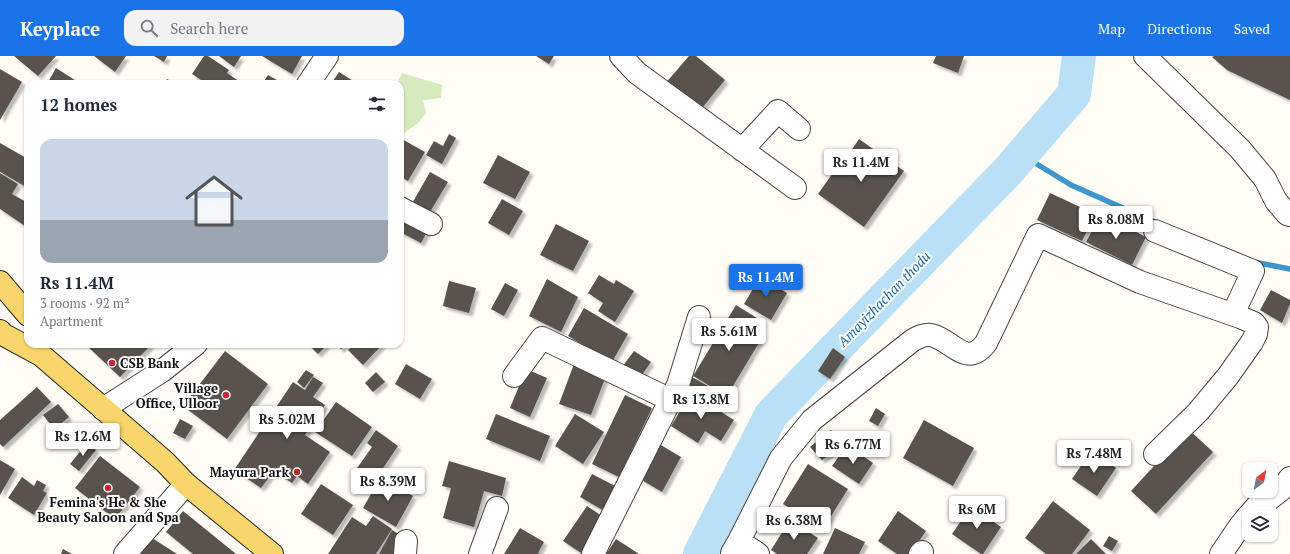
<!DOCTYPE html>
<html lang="en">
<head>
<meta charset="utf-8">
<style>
  :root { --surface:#fff; --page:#f2f2f3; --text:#1f2937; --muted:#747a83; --line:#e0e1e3; --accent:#1a73e8 }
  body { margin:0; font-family:"PT Serif",serif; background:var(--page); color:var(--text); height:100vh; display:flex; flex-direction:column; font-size:15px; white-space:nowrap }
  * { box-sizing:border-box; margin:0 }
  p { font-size:13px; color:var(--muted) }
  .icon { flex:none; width:22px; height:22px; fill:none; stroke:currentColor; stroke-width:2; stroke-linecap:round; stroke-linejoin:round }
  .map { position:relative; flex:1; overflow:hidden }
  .sheet { position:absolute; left:24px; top:24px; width:380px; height:268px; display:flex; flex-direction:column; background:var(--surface); border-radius:12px; box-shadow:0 1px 3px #0004 }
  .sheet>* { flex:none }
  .needle { width:26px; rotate:32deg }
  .fabs { position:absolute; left:1242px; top:406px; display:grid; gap:8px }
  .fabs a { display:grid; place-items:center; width:36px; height:36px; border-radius:8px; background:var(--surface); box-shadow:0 1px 3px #0004; font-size:20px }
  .price { position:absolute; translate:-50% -34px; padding:0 9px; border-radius:4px; background:#fff; color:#222; font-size:13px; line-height:26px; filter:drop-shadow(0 1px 2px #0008) }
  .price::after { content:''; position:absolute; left:50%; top:24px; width:12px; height:9px; margin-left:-6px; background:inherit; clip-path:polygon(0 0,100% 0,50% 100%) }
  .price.current { background:var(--accent); color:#fff }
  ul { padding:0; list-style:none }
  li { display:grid; align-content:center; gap:8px; height:212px; padding:0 16px }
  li+li { border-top:1px solid var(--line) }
  li span { display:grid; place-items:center; height:124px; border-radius:12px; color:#555 }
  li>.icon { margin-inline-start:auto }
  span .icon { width:72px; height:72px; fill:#fffc; stroke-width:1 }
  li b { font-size:17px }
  h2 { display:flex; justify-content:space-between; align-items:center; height:48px; padding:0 16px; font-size:17px }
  header { display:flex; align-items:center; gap:24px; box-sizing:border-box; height:56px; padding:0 20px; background:var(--accent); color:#fff }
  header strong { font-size:19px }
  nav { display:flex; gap:22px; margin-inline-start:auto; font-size:14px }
  .search { width:280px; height:36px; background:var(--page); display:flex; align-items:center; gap:10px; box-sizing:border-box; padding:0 14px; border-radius:12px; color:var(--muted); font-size:15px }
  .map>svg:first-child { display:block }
</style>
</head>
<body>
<header>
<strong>Keyplace</strong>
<div class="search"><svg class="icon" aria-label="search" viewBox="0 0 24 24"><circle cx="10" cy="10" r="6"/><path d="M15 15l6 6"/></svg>Search here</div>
<nav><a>Map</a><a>Directions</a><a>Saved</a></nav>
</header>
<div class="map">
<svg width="1290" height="498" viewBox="0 0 1290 498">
  <defs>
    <filter id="shadow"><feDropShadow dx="3.5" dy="3.5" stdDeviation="1" flood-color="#0004"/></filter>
  </defs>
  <rect width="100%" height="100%" fill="#fffdf5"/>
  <path fill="#d5ebbd" d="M402 17 442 29 441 42 423 44 426 57 418 67 400 80V28H397Z"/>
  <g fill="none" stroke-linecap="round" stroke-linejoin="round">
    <path stroke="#3f96cf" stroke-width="5.5" d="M1022 99 1071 129 1159 168
      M1254 206 1290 213"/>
    <path stroke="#b9e0f7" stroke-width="34" d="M700 498 771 359 1008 115 1074 38 1079 0"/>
  </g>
  <path fill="#5a524d" filter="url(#shadow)" d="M14 0H56L38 20Z
    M94 0H126L115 16Z
    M154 0H167L164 6Z
    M204 0H208L229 14 227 17 243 28H207L192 18Z
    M219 0H241L234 11Z
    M262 0H302L292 18Z
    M536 0H554L549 8Z
    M689 0H696L725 24 698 57 664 29Z
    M936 0H964L958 17 933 7Z
    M1214 0H1290V44L1227 14 1212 1Z
    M56 12 81 28H47Z
    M0 13 22 26 0 64Z
    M339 16 358 28H331Z
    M268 19 284 28H262Z
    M167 23 176 28H164Z
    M449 78 456 82 442 108 426 99 434 85 443 90Z
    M400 82 425 96 408 125 400 120Z
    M859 83 904 115 864 171 818 138 842 104 844 105Z
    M0 87 28 103V132L0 116Z
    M498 99 530 116 515 143 483 127Z
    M430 116 448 126 427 161 410 151Z
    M0 117 18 128 12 138 28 147V172L0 153Z
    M1050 137 1095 158 1082 185 1037 164Z
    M502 143 523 155 509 179 488 167Z
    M400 157 429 172 421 187 400 176Z
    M1101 158 1146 181 1132 209 1086 186Z
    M556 168 589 185 573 215 540 199Z
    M599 219 614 228 616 224 634 235 615 266 598 255 603 247 588 237Z
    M760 221 787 237 771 264 744 248Z
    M547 223 578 241 561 276 529 260Z
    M449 225 476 232 469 257 443 250Z
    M505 227 518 234 504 260 491 253Z
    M1271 234 1290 244V248L1282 267 1260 254Z
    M736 249 760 264 751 280 760 285 727 340 693 320Z
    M584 252 628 278 612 306 568 280Z
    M85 288H150L151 289 120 321Z
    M308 288H328L318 298Z
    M336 288H347L341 293Z
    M354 288H383L363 309 348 294Z
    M833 292 845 301 830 323 818 315Z
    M225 295 268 328 227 383 183 350Z
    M634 295 651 306 639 323 622 311Z
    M406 308 432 323 420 343 395 328Z
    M574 308 606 320 591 359 559 348Z
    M526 313 547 322 530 361 510 352Z
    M306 314 314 319 304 332 297 326Z
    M376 316 385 326 373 336 365 327Z
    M313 321 323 327 313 341 325 349 305 379 330 396 308 428 297 420 292 427 274 415 261 432 234 414 293 326 305 334Z
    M692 321 708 330 701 341 686 332Z
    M37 331 51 346 3 391 0 388V364Z
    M691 337 734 364 721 385 705 375 698 387 671 370Z
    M625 339 652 352 619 421 592 408Z
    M336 346 372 371 352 400 315 376Z
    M58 348 69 361 54 373 43 359Z
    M876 352 885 358 878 370 869 365Z
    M496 358 550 380 540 405 486 383Z
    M575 358 604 376 583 408 555 390Z
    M180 363 193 370 185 383 173 377Z
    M924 364 974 392 953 430 903 402Z
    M1188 373 1213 396 1156 458 1131 435Z
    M376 374 398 390 373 427 355 415 372 391 367 387Z
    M831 374 842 388 822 404 810 391Z
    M87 387 96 394 79 415 70 408Z
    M659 388 681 401 662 436 640 423Z
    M847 389 873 407 859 428 832 410Z
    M1091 395 1116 412 1097 440 1072 423Z
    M100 400 140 431 115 463 75 432Z
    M0 404 15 413 0 439Z
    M449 405 506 422 502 440 484 435 474 471 443 462 451 432 442 430Z
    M808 408 848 433 823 473 783 448Z
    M592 418 619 432 606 456 580 441Z
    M22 421 34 430 37 424 46 429 43 435 47 437 34 459 8 442Z
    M380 422 413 440 396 471 363 452Z
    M321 428 353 449 333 479 301 458Z
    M1053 445 1090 474 1072 498H1046L1025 482Z
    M587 450 605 462 581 497 563 485Z
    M971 450 1001 471 983 498H981L952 478Z
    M183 455 236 498H193L166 476Z
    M898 455 926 475 910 498H897L878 485Z
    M373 460 392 473 376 498H328L352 461 366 470Z
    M790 464 818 482 807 498H777L771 494Z
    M520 472 544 486 538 497 540 498H504Z
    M835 472 865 486 859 498H823Z
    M392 474 404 481 394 498H379Z
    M149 480 177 498H137Z
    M1109 480 1118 485 1112 495 1103 490Z
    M616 483 639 498H606Z
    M1091 483 1106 498H1076Z
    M63 493 72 498H61Z"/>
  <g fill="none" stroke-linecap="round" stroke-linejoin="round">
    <g stroke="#444" stroke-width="24">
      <path id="minor" d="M621 0 637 17 795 132
        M1145 0 1240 93 1265 123 1276 145 1287 158 1290 159
        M308 28 327 0
        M742 94 778 55 799 73
        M400 152 431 168
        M1155 175 1253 215 1233 258
        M514 320 542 282 671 344
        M103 353 162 315 196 288
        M1251 457 1258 449 1268 444 1282 433 1290 422
        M739 485 781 402 812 364 913 284C919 281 925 278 931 279 953 284 966 313 986 287L1038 179 1140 226 1240 261 1254 267 1257 271 1256 278 1252 286 1228 320 1198 356 1155 398
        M732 497 739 485 758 498
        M125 498 186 428
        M405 498 406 485
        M480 498 497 452
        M593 498 678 329 699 261
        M920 498 922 496
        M1221 498 1240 470 1249 459"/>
    </g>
    <g stroke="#222" stroke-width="24">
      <path id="major" d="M0 226 28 259
        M0 275 4 279 41 299 165 406 186 428 272 498"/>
    </g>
    <use href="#minor" stroke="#fff" stroke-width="22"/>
    <use href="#major" stroke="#f9d66b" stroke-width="22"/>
  </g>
  <g fill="#c4262e" stroke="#fff" stroke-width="1.5">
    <circle cx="112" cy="307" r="4"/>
    <circle cx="226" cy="339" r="4"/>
    <circle cx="297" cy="416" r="4"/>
    <circle cx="108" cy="432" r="4"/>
  </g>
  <g text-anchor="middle" stroke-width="4" stroke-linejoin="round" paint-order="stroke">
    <g font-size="13" font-weight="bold" fill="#111" stroke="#fff" text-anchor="end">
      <text x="120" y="312" text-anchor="start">CSB Bank</text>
      <text x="218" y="337">Village<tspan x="218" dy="15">Office, Ulloor</tspan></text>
      <text x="289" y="421">Mayura Park</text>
      <text x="108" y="451" text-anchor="middle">Femina's He &amp; She<tspan x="108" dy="15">Beauty Saloon and Spa</tspan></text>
    </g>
    <g font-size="14" font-style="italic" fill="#1768a6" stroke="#fff">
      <text transform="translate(884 243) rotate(-46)" y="5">Amayizhachan thodu</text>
    </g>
  </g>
</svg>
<div class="fabs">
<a><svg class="needle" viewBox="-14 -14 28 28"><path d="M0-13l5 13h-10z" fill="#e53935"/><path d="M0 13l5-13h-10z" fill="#747a83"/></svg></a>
<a><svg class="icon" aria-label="layers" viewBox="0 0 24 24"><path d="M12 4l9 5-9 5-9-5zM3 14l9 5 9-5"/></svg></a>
</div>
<b class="price" style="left:861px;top:127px">Rs 11.4M</b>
<b class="price" style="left:1116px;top:184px">Rs 8.08M</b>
<b class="price current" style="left:766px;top:242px">Rs 11.4M</b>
<b class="price" style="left:729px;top:296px">Rs 5.61M</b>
<b class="price" style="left:701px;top:364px">Rs 13.8M</b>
<b class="price" style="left:287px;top:384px">Rs 5.02M</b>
<b class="price" style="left:83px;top:401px">Rs 12.6M</b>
<b class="price" style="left:853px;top:409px">Rs 6.77M</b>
<b class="price" style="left:1094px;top:418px">Rs 7.48M</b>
<b class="price" style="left:388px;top:446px">Rs 8.39M</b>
<b class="price" style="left:977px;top:474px">Rs 6M</b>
<b class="price" style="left:794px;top:485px">Rs 6.38M</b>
<section class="sheet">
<h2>12 homes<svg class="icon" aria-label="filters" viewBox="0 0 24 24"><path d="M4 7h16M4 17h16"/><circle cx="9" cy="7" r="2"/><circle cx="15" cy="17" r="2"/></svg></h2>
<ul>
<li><span style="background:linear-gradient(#c9d6e8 65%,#9aa5b1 0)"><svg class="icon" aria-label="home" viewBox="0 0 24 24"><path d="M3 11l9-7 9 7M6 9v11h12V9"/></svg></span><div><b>Rs 11.4M</b><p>3 rooms · 92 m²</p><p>Apartment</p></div></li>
</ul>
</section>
</div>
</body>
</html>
